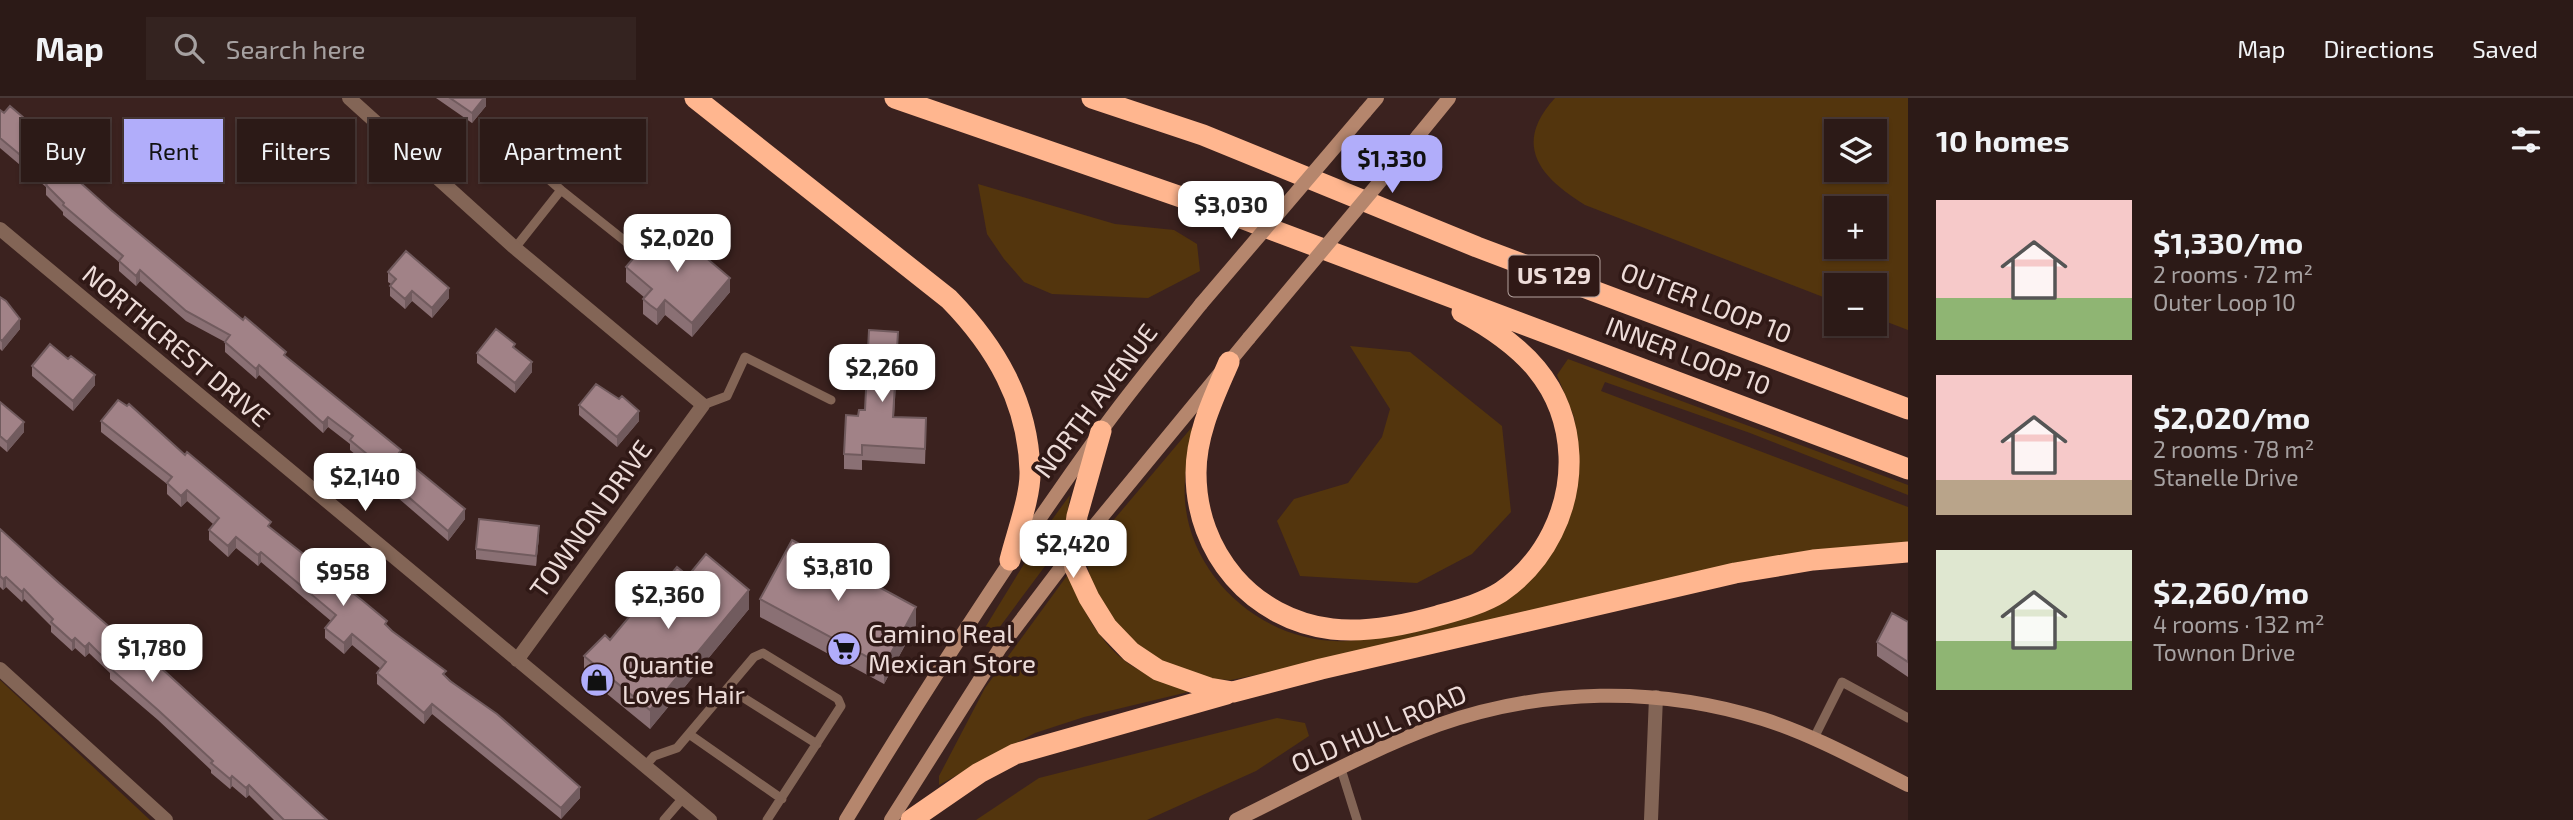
<!DOCTYPE html>
<html lang="en">
<head>
<meta charset="utf-8">
<style>
  :root { --surface:#2c1a17; --page:#342320; --text:#f1f3f6; --muted:#a6a1a1; --line:#483836; --accent:#b1adfa }
  body { margin:0; font-family:"Exo 2",sans-serif; background:var(--page); color:var(--text); height:100vh; display:flex; flex-direction:column; font-size:26px; white-space:nowrap }
  * { box-sizing:border-box; margin:0 }
  p { font-size:23px; color:var(--muted) }
  .icon { flex:none; width:38px; height:38px; fill:none; stroke:currentColor; stroke-width:2; stroke-linecap:round; stroke-linejoin:round }
  .map { position:relative; flex:1; overflow:hidden }
  .sheet { display:flex; flex-direction:column; background:var(--surface); width:665px }
  .sheet>* { flex:none }
  .hud { position:absolute; left:21px; top:21px; width:665px; height:63px; display:flex; gap:14px }
  .buttons { position:absolute; left:1824px; top:21px; display:grid; gap:14px }
  .buttons a { display:grid; place-items:center; width:63px; height:63px; border-radius:0px; background:var(--surface); box-shadow:0 2px 5px #0004,0 0 0 2px var(--line); font-size:35px }
  .price { position:absolute; translate:-50% -60px; padding:0 16px; border-radius:14px; background:#fff; color:#222; font-size:23px; line-height:46px; filter:drop-shadow(0 2px 4px #0008) }
  .price::after { content:''; position:absolute; left:50%; top:42px; width:21px; height:16px; margin-left:-10px; background:inherit; clip-path:polygon(0 0,100% 0,50% 100%) }
  .price.on { background:var(--accent); color:#111 }
  ul { padding:0; list-style:none }
  li { display:flex; align-items:center; gap:21px; height:175px; padding:0 28px }
  li span { display:grid; place-items:center; flex:none; width:196px; height:140px; border-radius:0px; color:#555 }
  li>.icon { margin-inline-start:auto }
  span .icon { width:84px; height:84px; fill:#fffc; stroke-width:1 }
  li b { font-size:30px }
  h2 { display:flex; justify-content:space-between; align-items:center; height:84px; padding:0 28px; font-size:30px }
  .chip { padding:0 24px; border-radius:0px; background:var(--surface); box-shadow:0 2px 5px #0004,0 0 0 2px var(--line); font-size:24px; line-height:63px }
  .chip.on { background:var(--accent); color:#111 }
  header { display:flex; align-items:center; gap:42px; box-sizing:border-box; height:98px; padding:0 35px; background:var(--surface); border-bottom:2px solid var(--line) }
  header strong { font-size:33px }
  nav { display:flex; gap:38px; margin-inline-start:auto; font-size:24px }
  .search { width:490px; height:63px; background:var(--page); display:flex; align-items:center; gap:18px; box-sizing:border-box; padding:0 24px; border-radius:0px; color:var(--muted); font-size:26px }
  main { display:flex; flex:1; min-height:0 }
  .map>svg:first-child { display:block }
</style>
</head>
<body>
<header>
<strong>Map</strong>
<div class="search"><svg class="icon" aria-label="search" viewBox="0 0 24 24"><circle cx="10" cy="10" r="6"/><path d="M15 15l6 6"/></svg>Search here</div>
<nav><a>Map</a><a>Directions</a><a>Saved</a></nav>
</header>
<main>
<div class="map">
<svg width="1908" height="722" viewBox="0 0 1908 722">
  <rect width="100%" height="100%" fill="#3b221f"/>
  <path fill="#53350d" fill-rule="evenodd" d="M1555 0H1908V232L1874 219V187H1836V204L1585 107C1540 79 1512 47 1555 0ZM1836 33H1874V72H1836ZM1836 110H1874V149H1836Z
    M978 86 1115 126 1174 132 1197 146 1200 173 1148 200 1052 196 1024 184 1004 161 987 136Z
    M1350 248 1410 254 1502 328 1511 414 1472 456 1417 485 1300 478 1277 423 1294 401 1348 385 1382 339 1390 311Z
    M1568 261 1908 387V397L1750 335 1605 284 1601 293 1908 409V446L1231 582 1212 581 1159 563 1119 532 1091 483 1085 456 1192 329C1189 354 1183 378 1185 403 1191 482 1267 547 1346 543 1394 541 1458 515 1505 501L1579 364 1574 319 1557 277Z
    M1070 397 1063 444 993 538 989 533H983L1046 430Z
    M1069 475C1082 514 1105 556 1143 574 1157 581 1178 584 1188 594L1084 619 1035 635 939 687V678L985 590Z
    M0 582 150 722H0Z
    M1277 620 1305 625 1309 638 1256 673 1147 722H976L1039 680Z"/>
  <g fill="none" stroke-linecap="round" stroke-linejoin="round">
    <path stroke="#836556" stroke-width="9" d="M512 49 561 92
      M515 150 561 92 635 151
      M703 307 727 298 745 259 831 302
      M728 590 817 646
      M689 636 782 701
      M1814 640 1842 584 1908 620
      M645 668 654 658 677 650 754 559 763 555 838 601 841 608 767 722
      M1341 671 1357 722
      M664 722 683 700"/>
    <path stroke="#836556" stroke-width="14" d="M349 0 515 150 703 307 517 562
      M0 131 710 722
      M0 571 166 722
      M1651 722 1656 599"/>
    <path stroke="#b5866d" stroke-width="14" d="M1365 14 1377 0
      M1418 38 1449 0
      M846 722C926 590 1009 461 1099 336 1131 291 1167 249 1201 206
      M891 722 1000 550 1072 455 1249 240
      M1236 722C1302 690 1369 652 1438 627 1543 590 1657 588 1763 621 1813 637 1860 663 1908 687"/>
    <path stroke="#ffb68f" stroke-width="21" d="M695 0 949 201C996 249 1028 304 1030 373 1031 398 1016 437 1010 462
      M895 0 1233 117 1908 371
      M1092 0 1203 37 1477 149 1908 311
      M1229 264C1214 299 1196 335 1196 375 1196 455 1252 521 1332 531 1365 535 1405 527 1437 518 1458 512 1482 506 1501 494 1545 464 1571 411 1569 358 1566 286 1521 246 1462 214
      M1101 333 1077 418 1072 455 1075 470 1089 500 1107 529 1131 554 1158 572 1209 590 1233 594 1321 571 1735 475 1813 462 1908 454
      M911 722 979 675 1015 656 1227 596"/>
    <path stroke="#b5866d" stroke-width="14" d="M1201 206 1365 14
      M1249 240 1418 38"/>
  </g>
  <path fill="#8a7074" d="M436 0H486V8L472 25Z
    M0 12 53 55 51 58 111 112 286 259 401 358 465 421 448 443 369 375V368L350 352V346L328 329 323 335 259 277 256 281 225 254V244L186 223 140 183 136 188 119 173V164L63 117V114L46 97V89L0 50Z
    M626 169 730 194 692 239 665 217 657 227 643 216V201L645 200 626 184Z
    M388 174 449 200 432 220 412 203 405 211 390 198V188L391 186 388 184Z
    M0 199 20 231 2 253 0 251Z
    M898 248 894 319 926 335 925 366 862 362V372L844 371V356L865 312Z
    M477 255 532 274 515 295 477 265Z
    M68 261 95 287 73 313 32 278V268Z
    M0 304 24 334 7 354 0 348Z
    M579 307 639 323 617 349 579 317Z
    M101 323 185 357 446 578 580 700 561 721 432 616 424 626 377 586V575L381 571 352 547 344 556 325 540V530L331 523 261 464 258 468 236 450 228 459 209 442V432L213 426 187 403 181 409 167 396V386L101 334Z
    M0 431 58 484 327 722H274L249 697 246 700 232 688 230 691 211 675V672L158 622 110 581V575L89 555 85 559 75 550 72 553 51 534V528L24 501 22 504 6 489 3 492 0 489Z
    M539 438 536 468 476 461V451Z
    M688 478 749 511 650 631 584 577V558L610 542 638 516Z
    M760 501 916 527 884 586 760 519Z
    M1908 524V579L1877 558V544Z"/>
  <path fill="#715b5e" d="M484 0H486V8L472 25V15Z
    M53 45V55L46 64V54Z
    M140 172V183L136 188V178Z
    M730 180V194L692 239V225Z
    M449 190V200L432 220V210Z
    M412 193V203L405 211V201Z
    M665 202V217L657 227V212Z
    M20 221V231L2 253V243Z
    M532 264V274L515 295V285Z
    M259 267V277L256 281V271Z
    M95 277V287L73 313V303Z
    M639 313V323L617 349V339Z
    M328 319V329L323 335V325Z
    M24 324V334L7 354V344Z
    M187 392V403L181 409V398Z
    M465 411V421L448 443V433Z
    M539 428V438L536 468V458Z
    M236 439V450L228 459V448Z
    M261 454V464L258 468V457Z
    M6 479V489L3 492V481Z
    M24 491V501L22 504V494Z
    M749 492V511L650 631V612Z
    M916 509V527L884 586V568Z
    M352 536V547L344 556V545Z
    M75 540V550L72 553V543Z
    M89 545V555L85 559V549Z
    M432 606V616L424 626V615Z
    M232 678V688L230 691V681Z
    M249 687V697L246 700V690Z
    M580 689V700L561 721V710Z"/>
  <path fill="#a18287" stroke="#715b5e" stroke-width="2" d="M450 0H484L472 15Z
    M10 8 53 45 46 54 111 112 243 222 245 219 286 254 284 257 401 352 398 356 465 411 448 433 369 365 373 361 350 342 353 338 328 319 323 325 259 267 256 271 225 244 230 237 186 213 140 172 136 178 119 163 123 158 63 107 64 105 46 87 50 82 0 40V12L4 15Z
    M664 124 730 180 692 225 665 202 657 212 650 207 643 201 652 191 626 169Z
    M406 153 449 190 432 210 412 193 405 201 390 188 396 181 388 174Z
    M0 199 6 203 20 221 2 243 0 241Z
    M496 231 515 246 513 249 532 264 515 285 477 255Z
    M869 232 898 234 893 319 926 320 925 351 862 347V357L844 356 846 317 858 318 859 312H865Z
    M50 246 68 261 71 258 95 277 73 303 32 268Z
    M596 286 619 301 622 298 639 313 617 339 579 307Z
    M118 302 127 308 129 306 185 357 187 354 271 424 268 428 363 503 387 523 385 526 392 533 446 573 443 576 450 583 497 616 580 689 561 710 432 606 424 615 377 575 386 564 352 536 344 545 325 530 336 517 261 454 258 457 236 439 228 448 209 432 219 420 187 392 181 398 167 385 172 379 101 323Z
    M0 304 24 324 7 344 0 338Z
    M479 421 539 428 536 458 476 451Z
    M0 431 58 484 122 540 125 537 327 722H284L249 687 246 690 232 678 230 681 211 665 213 663 158 612 110 570 112 568 89 545 85 549 75 540 72 543 51 524 53 521 24 491 22 494 6 479 3 481 0 478Z
    M792 442 916 509 884 568 760 501Z
    M706 456 749 492 650 612 584 558 605 537 610 542 634 513 638 516 677 469 688 478Z
    M1892 515 1908 524V564L1877 544Z"/>
  <defs>
    <g id="supermarket-disc" transform="scale(1.75)"><circle r="9.5" fill="#b1adfa" stroke="#301916"/><path d="M-6-5.5h2.5l.6 2H6L4.5 2H-2.5L-4.4-4H-6ZM-1.5 3.2a1.3 1.3 0 1 0 .1 0ZM3 3.2a1.3 1.3 0 1 0 .1 0Z" fill="#111"/></g>
    <g id="shop-disc" transform="scale(1.75)"><circle r="9.5" fill="#b1adfa" stroke="#301916"/><path d="M-5-2.5h2.3a2.7 3.5 0 0 1 5.4 0H5L5.5 6h-11ZM-1.5-2.5h3a1.5 2.3 0 0 0-3 0Z" fill="#111"/></g>
  </defs>
  <g fill-rule="evenodd">
    <use href="#supermarket-disc" x="844" y="551"/>
    <use href="#shop-disc" x="597" y="582"/>
  </g>
  <g text-anchor="middle" stroke-width="7" stroke-linejoin="round" paint-order="stroke">
    <rect fill="#301916" stroke="#b4a29e" stroke-width="2" x="1508.5" y="157.5" width="91" height="41" rx="5"/>
    <g font-size="24" font-weight="bold" fill="#eddcd9">
      <text x="1554" y="186">US 129</text>
    </g>
    <g font-size="26" fill="#eddcd9" stroke="#301916">
      <text transform="translate(1706 205) rotate(21)" y="9">OUTER LOOP 10</text>
      <text transform="translate(176 248) rotate(40)" y="9">NORTHCREST DRIVE</text>
      <text transform="translate(1688 258) rotate(21)" y="9">INNER LOOP 10</text>
      <text transform="translate(1096 303) rotate(-53)" y="9">NORTH AVENUE</text>
      <text transform="translate(591 421) rotate(-54)" y="9">TOWNON DRIVE</text>
      <text transform="translate(1379 631) rotate(-23)" y="9">OLD HULL ROAD</text>
    </g>
    <g font-size="26" fill="#eddcd9" stroke="#301916" text-anchor="start">
      <text x="868" y="545">Camino Real<tspan x="868" dy="30">Mexican Store</tspan></text>
      <text x="622" y="576">Quantie<tspan x="622" dy="30">Loves Hair</tspan></text>
    </g>
  </g>
</svg>
<div class="buttons">
<a><svg class="icon" aria-label="layers" viewBox="0 0 24 24"><path d="M12 4l9 5-9 5-9-5zM3 14l9 5 9-5"/></svg></a>
<a>+</a>
<a>−</a>
</div>
<b class="price on" style="left:1392px;top:97px">$1,330</b>
<b class="price" style="left:1231px;top:143px">$3,030</b>
<b class="price" style="left:677px;top:176px">$2,020</b>
<b class="price" style="left:882px;top:306px">$2,260</b>
<b class="price" style="left:365px;top:415px">$2,140</b>
<b class="price" style="left:1073px;top:482px">$2,420</b>
<b class="price" style="left:838px;top:505px">$3,810</b>
<b class="price" style="left:343px;top:510px">$958</b>
<b class="price" style="left:668px;top:533px">$2,360</b>
<b class="price" style="left:152px;top:586px">$1,780</b>
<div class="hud">
<a class="chip">Buy</a>
<a class="chip on">Rent</a>
<a class="chip">Filters</a>
<a class="chip">New</a>
<a class="chip">Apartment</a>
</div>
</div>
<section class="sheet">
<h2>10 homes<svg class="icon" aria-label="filters" viewBox="0 0 24 24"><path d="M4 7h16M4 17h16"/><circle cx="9" cy="7" r="2"/><circle cx="15" cy="17" r="2"/></svg></h2>
<ul>
<li><span style="background:linear-gradient(#f6c9c9 70%,#8fb573 0)"><svg class="icon" aria-label="home" viewBox="0 0 24 24"><path d="M3 11l9-7 9 7M6 9v11h12V9"/></svg></span><div><b>$1,330/mo</b><p>2 rooms · 72 m²</p><p>Outer Loop 10</p></div></li>
<li><span style="background:linear-gradient(#f6c9c9 75%,#b9a48a 0)"><svg class="icon" aria-label="home" viewBox="0 0 24 24"><path d="M3 11l9-7 9 7M6 9v11h12V9"/></svg></span><div><b>$2,020/mo</b><p>2 rooms · 78 m²</p><p>Stanelle Drive</p></div></li>
<li><span style="background:linear-gradient(#dfe7d0 65%,#8fb573 0)"><svg class="icon" aria-label="home" viewBox="0 0 24 24"><path d="M3 11l9-7 9 7M6 9v11h12V9"/></svg></span><div><b>$2,260/mo</b><p>4 rooms · 132 m²</p><p>Townon Drive</p></div></li>
</ul>
</section>
</main>
</body>
</html>
